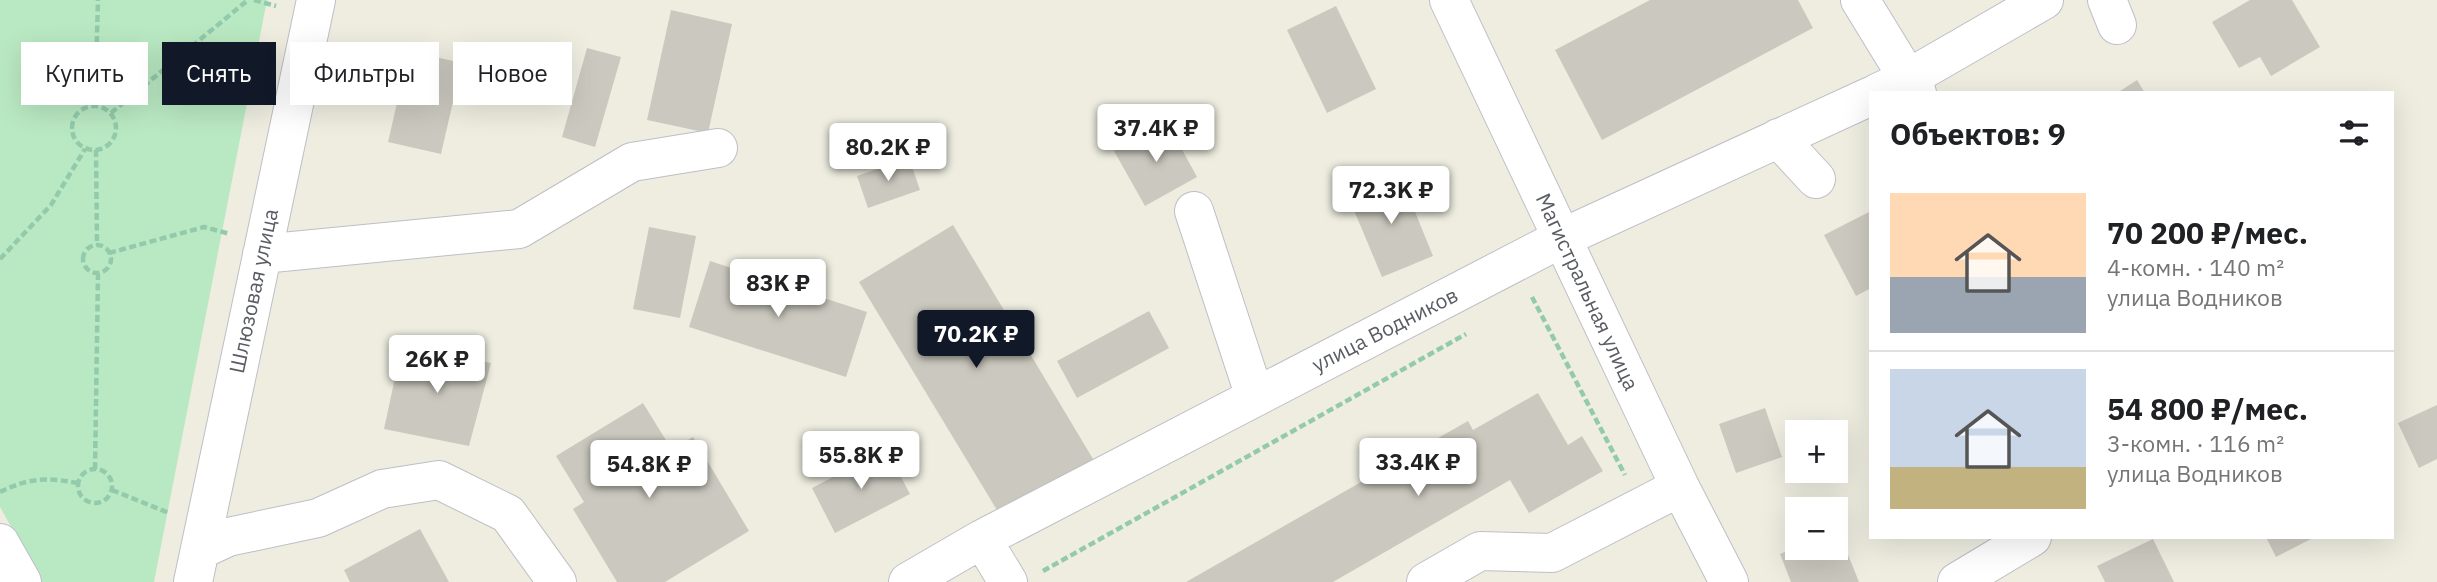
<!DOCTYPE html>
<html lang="ru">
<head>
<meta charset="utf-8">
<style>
  :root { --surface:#fff; --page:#f2f2f2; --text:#202124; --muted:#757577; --line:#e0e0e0; --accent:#111827 }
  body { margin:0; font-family:"IBM Plex Sans",sans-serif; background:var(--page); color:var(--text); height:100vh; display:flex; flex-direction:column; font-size:26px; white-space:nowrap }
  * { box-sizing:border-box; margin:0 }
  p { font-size:23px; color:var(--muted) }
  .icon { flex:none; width:38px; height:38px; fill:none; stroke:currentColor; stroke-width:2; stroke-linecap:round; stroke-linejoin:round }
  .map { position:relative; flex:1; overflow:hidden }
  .panel { position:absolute; left:1869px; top:91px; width:525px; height:448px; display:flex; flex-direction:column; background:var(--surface); border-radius:0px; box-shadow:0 7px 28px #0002 }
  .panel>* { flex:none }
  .guide { position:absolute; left:21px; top:42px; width:665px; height:63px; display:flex; gap:14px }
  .controls { position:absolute; left:1785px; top:420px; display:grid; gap:14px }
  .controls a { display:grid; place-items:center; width:63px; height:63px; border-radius:0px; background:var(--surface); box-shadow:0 7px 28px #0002; font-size:35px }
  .price { position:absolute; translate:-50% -60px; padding:0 16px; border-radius:7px; background:#fff; color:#222; font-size:23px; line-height:46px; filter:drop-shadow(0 2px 4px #0008) }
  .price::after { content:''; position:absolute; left:50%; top:42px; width:21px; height:16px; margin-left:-10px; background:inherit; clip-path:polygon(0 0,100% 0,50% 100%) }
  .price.selected { background:var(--accent); color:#fff }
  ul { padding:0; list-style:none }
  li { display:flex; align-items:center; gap:21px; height:175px; padding:0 21px }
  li+li { border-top:2px solid var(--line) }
  li span { display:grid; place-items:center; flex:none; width:196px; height:140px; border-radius:0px; color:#555 }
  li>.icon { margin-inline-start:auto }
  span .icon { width:84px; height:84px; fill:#fffc; stroke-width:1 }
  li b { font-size:30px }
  h2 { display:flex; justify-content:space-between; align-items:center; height:84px; padding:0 21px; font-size:30px }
  .chip { padding:0 24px; border-radius:0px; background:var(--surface); box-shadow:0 7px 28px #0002; font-size:24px; line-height:63px }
  .chip.selected { background:var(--accent); color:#fff }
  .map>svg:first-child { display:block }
</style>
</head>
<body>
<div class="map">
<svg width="2437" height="582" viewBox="0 0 2437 582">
  <rect width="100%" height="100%" fill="#eeede0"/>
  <path fill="#b9e9c2" d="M0 0H267L154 582H42L0 507Z"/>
  <path fill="#cbc9bf" d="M1650 0H1798L1813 28 1602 140 1555 50Z
    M2250 0H2292L2320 47 2271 76 2260 57 2239 68 2212 22Z
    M1336 6 1376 89 1327 113 1287 30Z
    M671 10 732 24 708 133 647 120Z
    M587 48 621 57 595 147 562 137Z
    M409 51 462 63 441 154 388 142Z
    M2137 80 2145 93H2117Z
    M1167 122 1197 177 1145 206 1114 151Z
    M909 158 920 190 868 208 857 176Z
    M1400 175 1433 256 1382 277 1348 196Z
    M1871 211V288L1856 296 1824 235Z
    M953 225 1093 459 1000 515 859 282Z
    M649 227 696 236 680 318 633 309Z
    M710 261 867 312 846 377 689 327Z
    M1149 311 1169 348 1077 398 1057 361Z
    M402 345 491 363 469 446 384 429Z
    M1538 393 1568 445 1582 436 1603 471 1529 513 1510 480 1333 582H1186L1468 421 1473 430Z
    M643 403 672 450 693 437 749 531 665 582H617L573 509 584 502 556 456Z
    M2437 405V459L2419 468 2398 423Z
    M1765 408 1782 457 1736 473 1719 424Z
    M886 449 910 494 835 533 812 488Z
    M420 529 449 582H350L344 570Z
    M1838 530 1859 582H1791L1780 554 1797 547 1836 548Z
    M2266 537H2315L2276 557Z
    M2153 539 2174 582H2105L2097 566Z"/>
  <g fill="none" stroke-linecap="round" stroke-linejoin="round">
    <g stroke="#bebfc6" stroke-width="40">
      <path id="minor" d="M1449 0 1680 487 1729 582
        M1860 0 1917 93
        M2107 0 2117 25
        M1877 93 1907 79 2044 0
        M1778 138 1816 179
        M1194 211 1255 397
        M262 254 519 229 632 162 718 148
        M982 539 1008 582
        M0 543 22 582
        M200 550 228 537 318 518 382 489 439 480 508 514 557 582
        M193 582 316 0
        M908 582 982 539 1562 238 1871 96
        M1426 582 1480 551 1552 553 1680 487
        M1957 582 2032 537"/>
    </g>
    <path stroke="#92caab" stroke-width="4.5" stroke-dasharray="7 3.5" stroke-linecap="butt" d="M254 0 276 6
      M95 106 98 0
      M72 128a22 22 0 1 1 44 0a22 22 0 1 1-44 0Z
      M111 113 248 0
      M96 150 97 245
      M83 259a14 14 0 1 1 28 0a14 14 0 1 1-28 0Z
      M109 253 204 227 230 234
      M0 259 51 205 85 149
      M1532 297 1625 475
      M78 486a17 17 0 1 1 34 0a17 17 0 1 1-34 0Z
      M95 469 98 274
      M112 490 169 513
      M0 492C28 478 47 477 77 483
      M1043 571 1466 334"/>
    <use href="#minor" stroke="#fff" stroke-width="38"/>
  </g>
  <g text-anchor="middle" stroke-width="7" stroke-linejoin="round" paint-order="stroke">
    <g font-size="21" fill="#595c63" stroke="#fff">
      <text transform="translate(254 291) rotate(-78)" y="7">Шлюзовая улица</text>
      <text transform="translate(1587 292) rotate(65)" y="7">Магистральная улица</text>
      <text transform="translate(1385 330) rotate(-27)" y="7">улица Водников</text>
    </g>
  </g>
</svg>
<div class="controls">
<a>+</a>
<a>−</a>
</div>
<b class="price" style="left:1156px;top:164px">37.4K ₽</b>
<b class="price" style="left:888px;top:183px">80.2K ₽</b>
<b class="price" style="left:1391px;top:226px">72.3K ₽</b>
<b class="price" style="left:778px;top:319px">83K ₽</b>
<b class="price selected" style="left:976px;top:370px">70.2K ₽</b>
<b class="price" style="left:437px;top:395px">26K ₽</b>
<b class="price" style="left:861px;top:491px">55.8K ₽</b>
<b class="price" style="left:1418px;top:498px">33.4K ₽</b>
<b class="price" style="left:649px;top:500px">54.8K ₽</b>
<div class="guide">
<a class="chip">Купить</a>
<a class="chip selected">Снять</a>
<a class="chip">Фильтры</a>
<a class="chip">Новое</a>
</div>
<section class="panel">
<h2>Объектов: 9<svg class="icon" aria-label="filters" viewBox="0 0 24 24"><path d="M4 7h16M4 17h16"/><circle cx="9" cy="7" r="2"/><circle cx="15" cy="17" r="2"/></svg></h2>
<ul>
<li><span style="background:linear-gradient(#ffd9b3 60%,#9aa5b1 0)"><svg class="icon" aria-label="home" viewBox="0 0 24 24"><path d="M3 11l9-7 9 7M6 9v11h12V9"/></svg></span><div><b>70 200 ₽/мес.</b><p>4-комн. · 140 m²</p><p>улица Водников</p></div></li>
<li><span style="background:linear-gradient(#c9d6e8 70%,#c2b280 0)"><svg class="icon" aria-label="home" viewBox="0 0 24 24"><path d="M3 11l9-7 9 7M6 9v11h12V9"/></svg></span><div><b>54 800 ₽/мес.</b><p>3-комн. · 116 m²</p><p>улица Водников</p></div></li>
</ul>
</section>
</div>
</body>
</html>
